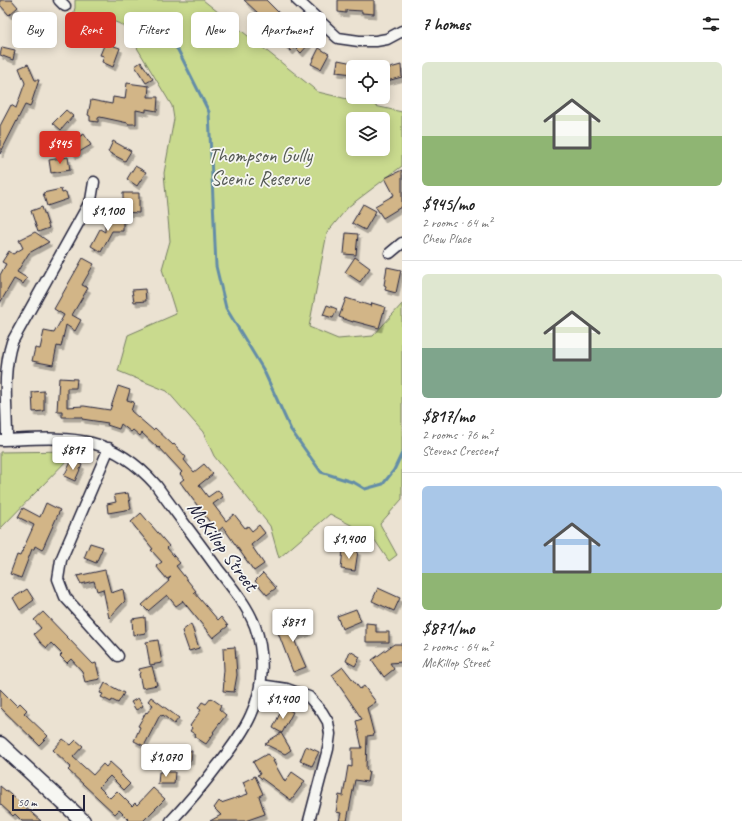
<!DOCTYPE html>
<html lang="en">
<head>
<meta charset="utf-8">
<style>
  :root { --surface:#fff; --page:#f2f2f2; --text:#222; --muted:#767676; --line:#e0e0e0; --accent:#d93025 }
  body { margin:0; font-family:Caveat,sans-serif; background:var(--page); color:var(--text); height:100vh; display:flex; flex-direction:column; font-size:15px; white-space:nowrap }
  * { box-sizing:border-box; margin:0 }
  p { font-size:13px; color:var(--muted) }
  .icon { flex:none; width:22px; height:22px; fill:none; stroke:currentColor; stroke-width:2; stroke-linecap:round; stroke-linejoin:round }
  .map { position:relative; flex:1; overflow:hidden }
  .details { display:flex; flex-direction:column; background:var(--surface); width:340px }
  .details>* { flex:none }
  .hud { position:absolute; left:12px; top:12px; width:330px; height:36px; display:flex; gap:8px }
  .tools { position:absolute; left:346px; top:60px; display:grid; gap:8px }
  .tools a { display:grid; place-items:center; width:44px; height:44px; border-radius:6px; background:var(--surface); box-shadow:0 2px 10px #0003; font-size:20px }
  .scale { position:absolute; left:12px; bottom:10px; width:73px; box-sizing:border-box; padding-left:4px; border:2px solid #22223b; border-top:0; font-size:11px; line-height:14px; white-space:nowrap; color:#22223b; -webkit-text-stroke:3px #f6f6f2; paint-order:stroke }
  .price { position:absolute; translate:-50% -34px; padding:0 9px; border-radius:4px; background:#fff; color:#222; font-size:13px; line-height:26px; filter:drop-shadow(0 1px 2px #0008) }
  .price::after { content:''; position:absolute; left:50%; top:24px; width:12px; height:9px; margin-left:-6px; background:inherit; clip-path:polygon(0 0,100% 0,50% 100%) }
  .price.on { background:var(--accent); color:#fff }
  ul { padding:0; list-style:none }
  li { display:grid; align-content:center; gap:8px; height:212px; padding:0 20px }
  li+li { border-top:1px solid var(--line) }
  li span { display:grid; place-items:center; height:124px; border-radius:6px; color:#555 }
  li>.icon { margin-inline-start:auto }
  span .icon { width:72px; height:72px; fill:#fffc; stroke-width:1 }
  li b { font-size:17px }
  h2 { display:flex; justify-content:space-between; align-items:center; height:48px; padding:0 20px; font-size:17px }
  .pill { padding:0 14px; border-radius:6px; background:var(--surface); box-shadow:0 2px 10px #0003; font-size:14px; line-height:36px }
  .pill.on { background:var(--accent); color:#fff }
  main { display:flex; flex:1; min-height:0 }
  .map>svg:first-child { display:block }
</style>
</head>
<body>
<main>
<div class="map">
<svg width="402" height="821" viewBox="0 0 402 821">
  <defs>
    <filter id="shadow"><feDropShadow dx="2.5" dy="4" stdDeviation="0" flood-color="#0004"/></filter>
  </defs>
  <rect width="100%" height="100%" fill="#ebe2d2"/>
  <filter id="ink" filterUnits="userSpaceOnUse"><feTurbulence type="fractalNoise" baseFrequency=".025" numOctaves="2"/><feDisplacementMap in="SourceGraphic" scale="8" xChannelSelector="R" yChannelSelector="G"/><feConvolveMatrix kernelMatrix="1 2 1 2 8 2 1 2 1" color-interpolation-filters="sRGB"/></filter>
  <g filter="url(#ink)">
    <path fill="#c9da8e" stroke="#767e64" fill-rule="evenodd" d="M75 0H203L318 92 364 103V97H374L375 106 402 112V166L348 207 327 233 309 327 338 339 373 336 402 304V499L380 524 397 555 389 561 372 536 330 514 279 558 270 526 214 456 203 432 167 391 118 371 128 335 176 314 162 269 170 241 164 173 174 119 172 106 124 26C109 18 90 14 73 15L75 8ZM353 119H383V149H353Z
      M76 451 0 529V452Z"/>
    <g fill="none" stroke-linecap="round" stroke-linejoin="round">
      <path stroke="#648da8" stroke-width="3" d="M155 22 178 50 209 112 216 266 226 308 263 369 291 430 321 472 355 483 365 489 383 484 394 470 402 453"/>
    </g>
    <path fill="#d2b587" stroke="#22223b" filter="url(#shadow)" d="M0 0H12L18 7 9 15 0 5Z
      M244 0H266L292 26 291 27 309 44 301 53 295 47 291 51 272 33 274 31 272 29 275 26 261 13 260 15Z
      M338 0H374V14L362 13V11L346 10V13L338 12Z
      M33 15 43 32 33 38 31 34 30 35 22 21Z
      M105 43 120 48 113 67 102 62 104 56 100 55Z
      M2 47 15 50 13 60 0 55Z
      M319 48 329 54 321 69 311 64Z
      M338 60 353 63V74L336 72Z
      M141 62 153 79 146 83 135 66Z
      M28 64 35 80H39L30 107 25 105 0 154V126L11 105 16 108 25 83 19 68Z
      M401 65 402 77 383 82V70Z
      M127 83 149 86 148 97H158L157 111 146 109V112L136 110V124H128V123L100 117 98 118V122L90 121V116L88 115 91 100 112 104 113 97 125 99Z
      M66 110 73 116 61 130 53 123Z
      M84 134 91 145 74 155 68 143Z
      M113 141 131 151 125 161 108 152Z
      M68 157 70 170 51 173 49 160Z
      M135 166 146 172 137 186 127 179Z
      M402 170V209L401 207 383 218 375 206 394 195 385 178Z
      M61 189 62 193 66 192 68 199 47 206 43 193Z
      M123 193H139V213L123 212Z
      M363 204 376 211 365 230 352 223Z
      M42 207 49 228 38 232 31 211Z
      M105 217H123V231H112L101 252 91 246 100 229 105 232Z
      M35 232 49 242 29 253 17 272 27 278 23 284 14 279 0 303V275L6 264 2 262 9 251 13 254 23 248 19 240Z
      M346 233 358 234 356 255 344 254Z
      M355 257 370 268 360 282 345 272Z
      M83 258 94 264 82 285 88 288 72 315 81 320 75 331 66 325 61 347 57 346 53 365 32 361 35 348 40 349 44 331 54 333 64 315 54 309Z
      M387 267 401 270 396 293 385 290 386 286 384 285Z
      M145 289 146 301 134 302 132 290Z
      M346 298 371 306 372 303 385 307 379 328 353 321V322L339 317Z
      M327 305 337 309 333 318 323 315Z
      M59 378 77 379 76 388H67V407L84 406 110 410 118 386 130 390 127 400 134 402 131 411 153 430 155 428 173 445 174 444 186 457 184 460 194 472 204 464 213 474 199 485 208 497 218 490 223 497 213 504 226 521 234 514 245 528 248 526 252 531 259 525 265 533 251 545 264 564 254 571 223 527 217 532 180 482 184 479 180 474 182 472 159 447 158 448 142 433 140 436 133 430 131 432 121 424 119 429 107 425 108 423 82 419V417H62V411H57Z
      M44 391V411L33 412 32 392Z
      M72 460 82 465 75 481 64 476Z
      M128 493 131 509 108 513 107 504 116 502 114 495Z
      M46 503 60 510 42 550 35 546 34 549H32L21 578 10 574 17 555 20 556 34 525 18 517 23 508 40 517Z
      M141 513 169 546 167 548 180 563 176 566 196 591 194 592 218 620 221 617 228 626 213 638 182 600 183 601 176 606 167 595 148 611 142 605 169 581 168 580 171 577 167 579 156 566 162 562 151 550 153 549 131 522Z
      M90 543 103 547 96 563 84 558Z
      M343 549 358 551 355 571 341 569Z
      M105 570 111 593 123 589 125 601 109 618 103 589 97 591 94 581 81 584 77 576Z
      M263 573 276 588 267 595 255 581Z
      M378 588 400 598 394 611 372 601Z
      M27 589 34 600 20 610 13 598Z
      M356 609 361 621 342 629 337 616Z
      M43 612 93 664 96 663 100 679 85 682 82 671 71 659 67 663 60 656 62 654 51 643 47 648 40 642 34 634 41 628 34 620Z
      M303 616 308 632 293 637 306 667 293 672 277 630 295 623 294 619Z
      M145 617 146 633 133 635 132 619Z
      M366 623 376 624V632H389V642H366Z
      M191 624 199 648 189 651 182 631Z
      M158 640 162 663 150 665 146 642Z
      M394 644H402V662L390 663 394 669 384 677 372 660Z
      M235 647 237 675 234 692 223 691 224 681H223L224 670 223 648Z
      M350 651 360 657 355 666 346 661Z
      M152 666 157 685 142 688 139 674 140 673 139 669Z
      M343 667 360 689 364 686 376 702 367 708 374 735 367 736 366 770 369 771 367 782 355 780 347 821H339L341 813 336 812 339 795 343 796 348 766 352 767V748H362L356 721 362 719 332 675Z
      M105 683 124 693 118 703 112 700 111 702 101 697 103 694 100 693Z
      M0 689 17 706 20 703 27 710 24 713 48 736 39 745 0 707Z
      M151 697 179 718 174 724 163 715 162 716 160 715 144 746 134 741 140 727 138 726 146 712 147 713 153 705 148 701Z
      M138 698 143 706 136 710 131 702Z
      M211 698 221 705 219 709 226 715 213 732 214 733 206 744 195 737 196 735 190 731 192 728 190 726 201 710 198 708 202 702 206 704Z
      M283 707 293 712 282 733 273 728Z
      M281 733 291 750 285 754 265 744 269 742 268 741Z
      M63 739 71 745 76 740 83 746 73 757 93 775 103 764 106 767 110 762 121 772 120 774 130 784 124 790 110 776 99 787 110 798 117 791 132 806 135 803 137 805 153 788 165 799 143 821H130L119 810 115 814 68 770 71 767 53 750Z
      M306 746 319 752 312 766 300 761Z
      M171 748 192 751 191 761 170 759Z
      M267 754 275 760 273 761 285 782 292 772 305 781 291 800 257 775 260 774 253 762Z
      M159 772H175L174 784H158Z
      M255 776 263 794 259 796 265 814 245 821H210L221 815 214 808 219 801 221 803 248 794 243 782Z
      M0 786 16 799 41 821H22L15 814 13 816 0 804Z"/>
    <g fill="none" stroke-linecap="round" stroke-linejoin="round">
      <g stroke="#22223b" stroke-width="13">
        <path id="minor" d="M59 0 65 6
          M297 0 338 38 359 41H376L387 39 402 31
          M390 253 402 243
          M7 439C7 407 2 373 12 342L91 200 94 182
          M0 440C66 438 108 431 156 485 176 513 197 540 217 568 231 586 247 605 255 626 265 654 264 688 251 715 243 733 230 750 218 765 203 785 188 803 171 821
          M109 448 61 560 58 579 65 597 118 656
          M260 685 287 689 309 697 322 712 328 722 330 734 328 749 309 821"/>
      </g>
      <g stroke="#22223b" stroke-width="17">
        <path id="secondary" d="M0 744 83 821"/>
      </g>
      <use href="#minor" stroke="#f6f6f2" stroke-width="10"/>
      <use href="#secondary" stroke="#f6f6f2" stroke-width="14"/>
    </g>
  </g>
  <g text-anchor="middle" stroke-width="3.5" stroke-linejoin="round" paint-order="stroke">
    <g font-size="20" fill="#545954" stroke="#f6f6f2">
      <text x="260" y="162">Thompson Gully<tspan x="260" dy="23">Scenic Reserve</tspan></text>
    </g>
    <g font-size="20" fill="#22223b" stroke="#f6f6f2">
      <text transform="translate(223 546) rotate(54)" y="7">McKillop Street</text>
    </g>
  </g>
</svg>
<div class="tools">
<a><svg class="icon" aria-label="locate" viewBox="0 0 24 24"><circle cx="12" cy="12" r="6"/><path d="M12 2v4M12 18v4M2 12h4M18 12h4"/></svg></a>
<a><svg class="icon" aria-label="layers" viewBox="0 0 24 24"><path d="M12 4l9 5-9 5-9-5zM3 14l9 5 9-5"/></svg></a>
</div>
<div class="scale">50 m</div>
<b class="price on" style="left:60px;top:165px">$945</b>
<b class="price" style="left:108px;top:232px">$1,100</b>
<b class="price" style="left:73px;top:471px">$817</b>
<b class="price" style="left:349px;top:560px">$1,400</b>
<b class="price" style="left:293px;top:643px">$871</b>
<b class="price" style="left:283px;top:720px">$1,400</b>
<b class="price" style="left:166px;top:778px">$1,070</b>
<div class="hud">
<a class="pill">Buy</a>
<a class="pill on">Rent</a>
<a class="pill">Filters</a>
<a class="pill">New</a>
<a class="pill">Apartment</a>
</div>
</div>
<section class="details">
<h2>7 homes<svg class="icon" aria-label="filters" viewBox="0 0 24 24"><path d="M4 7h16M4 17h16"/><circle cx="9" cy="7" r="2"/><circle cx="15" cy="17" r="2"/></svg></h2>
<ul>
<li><span style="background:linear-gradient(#dfe7d0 60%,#8fb573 0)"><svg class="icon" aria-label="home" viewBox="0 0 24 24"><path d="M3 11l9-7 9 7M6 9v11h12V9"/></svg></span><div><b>$945/mo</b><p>2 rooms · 64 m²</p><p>Chew Place</p></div></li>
<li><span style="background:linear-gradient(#dfe7d0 60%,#7fa58c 0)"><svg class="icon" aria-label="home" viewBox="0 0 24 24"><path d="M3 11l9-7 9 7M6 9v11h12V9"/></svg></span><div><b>$817/mo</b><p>2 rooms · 76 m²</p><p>Stevens Crescent</p></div></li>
<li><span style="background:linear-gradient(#a9c7e8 70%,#8fb573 0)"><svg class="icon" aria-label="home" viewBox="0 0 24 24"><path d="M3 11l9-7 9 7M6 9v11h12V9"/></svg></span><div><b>$871/mo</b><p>2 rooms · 64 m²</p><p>McKillop Street</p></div></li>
</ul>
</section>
</main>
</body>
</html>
